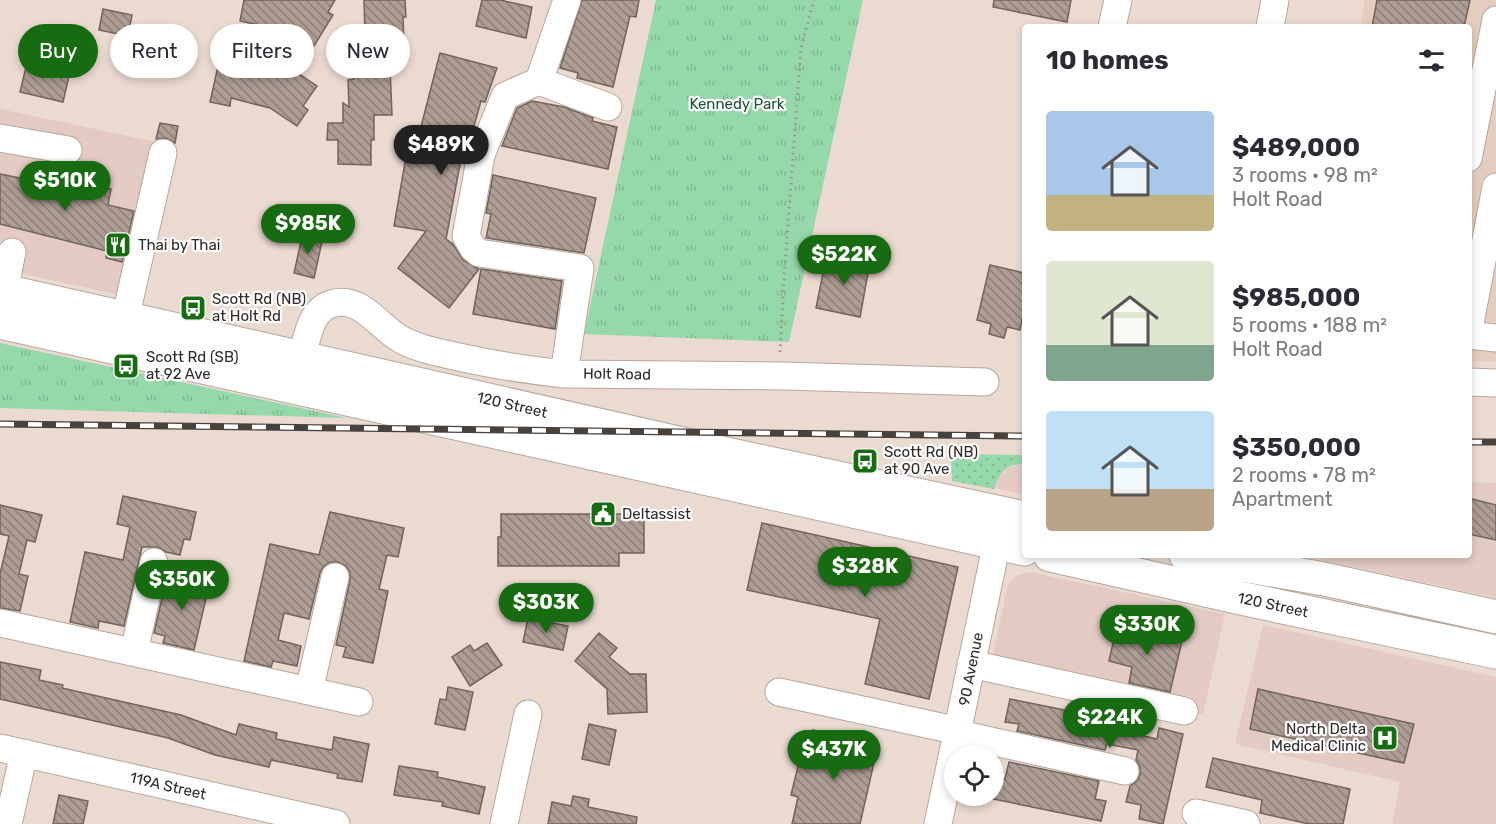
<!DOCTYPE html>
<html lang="en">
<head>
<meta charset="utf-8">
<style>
  :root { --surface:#fff; --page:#f7f7f7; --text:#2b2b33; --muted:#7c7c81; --accent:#176b10 }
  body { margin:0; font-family:Rubik,sans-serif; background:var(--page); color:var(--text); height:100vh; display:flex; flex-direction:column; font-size:22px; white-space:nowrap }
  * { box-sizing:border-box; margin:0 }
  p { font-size:20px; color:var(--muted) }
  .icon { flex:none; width:33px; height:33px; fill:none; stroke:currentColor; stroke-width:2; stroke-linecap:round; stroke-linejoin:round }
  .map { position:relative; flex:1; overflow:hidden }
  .panel { position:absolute; left:1022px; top:24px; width:450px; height:534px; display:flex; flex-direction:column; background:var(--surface); border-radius:6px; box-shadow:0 3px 9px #0003 }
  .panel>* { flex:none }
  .guide { position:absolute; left:18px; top:24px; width:570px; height:54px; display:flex; gap:12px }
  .fabs { position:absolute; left:944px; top:746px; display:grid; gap:12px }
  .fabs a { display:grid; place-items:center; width:60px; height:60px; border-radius:50%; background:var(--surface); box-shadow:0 3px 9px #0003; font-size:30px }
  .price { position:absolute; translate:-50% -51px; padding:0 14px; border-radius:21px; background:var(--accent); color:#fff; font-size:20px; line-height:39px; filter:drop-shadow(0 2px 3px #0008) }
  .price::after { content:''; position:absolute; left:50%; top:36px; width:18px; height:14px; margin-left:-9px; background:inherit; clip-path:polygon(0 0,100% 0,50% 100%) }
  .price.active { background:#222; color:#fff }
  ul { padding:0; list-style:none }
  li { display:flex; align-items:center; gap:18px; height:150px; padding:0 24px }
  li span { display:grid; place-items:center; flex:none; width:168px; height:120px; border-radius:6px; color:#555 }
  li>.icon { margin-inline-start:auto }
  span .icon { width:72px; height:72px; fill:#fffc; stroke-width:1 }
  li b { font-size:26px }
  h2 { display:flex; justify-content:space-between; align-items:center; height:72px; padding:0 24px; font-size:26px }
  .tag { padding:0 21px; border-radius:27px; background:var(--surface); box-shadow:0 3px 9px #0003; font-size:21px; line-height:54px }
  .tag.active { background:var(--accent); color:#fff }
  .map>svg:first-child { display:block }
</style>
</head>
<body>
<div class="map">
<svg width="1496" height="824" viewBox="0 0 1496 824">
  <defs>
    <pattern id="grass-dots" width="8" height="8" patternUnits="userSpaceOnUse" patternTransform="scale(1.5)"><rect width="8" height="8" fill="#95d8a9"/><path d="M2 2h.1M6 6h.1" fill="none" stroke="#81b991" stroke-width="1.8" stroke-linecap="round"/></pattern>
    <pattern id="park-tufts" width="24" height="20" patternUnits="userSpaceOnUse" patternTransform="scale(1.5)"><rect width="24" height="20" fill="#95d8a9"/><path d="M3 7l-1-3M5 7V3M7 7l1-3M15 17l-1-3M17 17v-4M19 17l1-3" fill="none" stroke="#81b991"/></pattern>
    <pattern id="building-back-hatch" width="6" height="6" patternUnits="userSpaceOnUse" patternTransform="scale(1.5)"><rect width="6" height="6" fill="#ad9d94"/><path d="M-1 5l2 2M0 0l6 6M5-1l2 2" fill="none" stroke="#8d8079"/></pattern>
  </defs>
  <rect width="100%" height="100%" fill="#ebdad0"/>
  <path fill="#e3cbc4" d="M0 109 171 145 133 298 0 269Z
    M1021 465 1024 466V494L995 488 999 477 1009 467Z
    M1469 482 1496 483V598L1299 555H1468Z
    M1030 572 1225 614 1203 715 990 668 1008 584 1018 575Z
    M1263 625 1496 677V824H1392L1400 782 1235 744Z"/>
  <path fill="#e4cdbe" d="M1365 0H1496V362L1469 361 1468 27H1360Z"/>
  <path fill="url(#grass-dots)" d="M951 454 1024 455V464C1006 464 1000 472 994 489L952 481Z"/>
  <path fill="url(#park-tufts)" d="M656 0H863L789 342 584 334Z
    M0 343 347 418 0 408Z"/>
  <path fill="url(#building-back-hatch)" stroke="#72645b" stroke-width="1.5" d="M244 0H335L328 12 333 15 314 46 292 32 240 21Z
    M364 0H405L406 17H403L404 43H397V66L390 67 392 115H374V140H371V165L338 164V140H327L328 123H343V103L349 107 348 80 354 79 353 60 357 62 355 29 365 35Z
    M482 0H500L532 7 526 38 476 26Z
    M582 0H639L636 17 630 16 613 87 577 78 578 73 560 68Z
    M994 0H1071L1067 22 993 7Z
    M1377 0H1470L1464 27H1372Z
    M103 9 132 15 128 36 99 30Z
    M221 53 250 59 251 54 281 62 317 86 303 106 308 110 297 126 270 108 231 98 230 106 210 102Z
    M440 53 497 68 485 102 481 101 469 144 464 143 446 239 453 244 463 260 479 269 449 308 398 268 426 231 394 226 408 145 416 146Z
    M26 67 69 76 63 102 20 92Z
    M532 101 564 107 593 118 592 121 617 127 608 169 502 146 517 108Z
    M160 123 178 126 175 143 166 138 156 139Z
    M32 171 111 189 108 205 134 211 122 262 106 258 107 251 0 224V174L30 180Z
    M493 175 596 198 584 253 486 238 491 214 486 213Z
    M303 232 323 237 314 278 294 273Z
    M836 256 870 262 860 317 816 308 825 263 834 265Z
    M990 265 1024 273V310L1020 330 1007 327 1004 338 989 334 991 324 977 320Z
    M481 269 562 281 555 329 473 314Z
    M123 496 196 512 190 540 184 539 180 555 166 552 157 547H142L124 626 99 621 98 628 70 622 85 552 123 560 130 527 117 524Z
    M1468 498 1496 505V540L1468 534Z
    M0 505 42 515 35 542 27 540 19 574 28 576 20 611 0 608V574L9 536 0 534Z
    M330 512 404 528 398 557 387 555 379 589 388 591 373 663 343 657 346 647 336 645 350 580V572L346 566 338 562H330L323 567 320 573 309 619 284 613 278 640 301 646 297 666 273 661 271 667 244 661 270 544 319 555Z
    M501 514H644V553H619V566H498V537H501Z
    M762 523 958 567 929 699 865 684 880 619 747 590Z
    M181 574 210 581 194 650 163 643 165 636 154 633 166 581 179 584Z
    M528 618 568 626 563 650 523 642Z
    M1117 625 1141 630V628L1183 637 1170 692 1129 683 1132 667 1109 661Z
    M599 633 617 648 609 657 630 674H646L647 712 608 714 607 689 575 661Z
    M487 643 502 665 470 686 452 657 470 645 474 651Z
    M0 662 41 670 39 680 63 685 62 688 181 715 236 735 239 724 277 733 276 739 332 750 334 737 369 744 362 782 337 778 338 774 271 760 269 767 215 755 168 738 0 699Z
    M448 687 473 692 465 730 435 724 440 699 446 700Z
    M1258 689 1414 724 1404 763 1250 729Z
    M1010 699 1125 722 1123 731 1157 739 1159 728 1183 734 1163 824 1139 819 1141 805 1126 802 1130 786 1137 781 1140 775V767L1136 760 1138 750 1107 744 1105 750 1017 731 1019 724 1005 722Z
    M589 724 616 730 609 765 582 759Z
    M813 730 878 745 860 824H792L798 797 791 795 798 766 805 767Z
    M1213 758 1350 789 1343 824H1309L1260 813 1262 800 1206 787Z
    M1009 762 1099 781 1095 799 1106 801 1101 821 993 799V776L1005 779Z
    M399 766 438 772 437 777 485 787 479 814 442 806 443 802 394 795Z
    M59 795 88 801 83 824H53Z
    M573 796 589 799 588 807 637 817 636 824H548L552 802 571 806Z"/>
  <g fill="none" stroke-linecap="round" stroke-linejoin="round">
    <g stroke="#b6a69c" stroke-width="29">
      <path id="minor" d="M1112 27 1118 0
        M1270 27 1275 0
        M539 81 567 0
        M0 138 68 150
        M1468 158 1496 20
        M4 291 12 252
        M125 319 163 153
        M1468 334 1496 187
        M1468 335 1496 338
        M301 358C308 339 309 311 331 304 361 294 379 328 402 340 419 349 440 353 459 357 494 365 528 370 564 374L784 376 985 382
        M564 374 580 268 479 253 473 248 466 236 481 155 505 96 539 81 608 107
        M1468 382 1496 383
        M0 623 359 702
        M134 652 154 562
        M971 664 1184 711
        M309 691 335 577
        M779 692 959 731
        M959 734 1125 771
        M0 748 336 824
        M1196 813 1246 824
        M8 824 24 753
        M504 824 528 714
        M938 824 1001 523"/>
    </g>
    <g stroke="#b6a69c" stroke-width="35">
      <path id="major" d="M0 290 745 458 1024 518
        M0 322 1024 549
        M1050 555 1245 599 1496 652
        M1186 555 1324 579 1496 617"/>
    </g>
    <path stroke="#9e928a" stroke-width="3" stroke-dasharray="1.5 4.5" stroke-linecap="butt" d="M780 352 784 279 801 48 814 0"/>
    <use href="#minor" stroke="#fff" stroke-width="27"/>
    <use href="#major" stroke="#fff" stroke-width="33"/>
    <g stroke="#48413c" stroke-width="7">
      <path id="rail" d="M0 424 1024 436
        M1468 442H1496"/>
    </g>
    <use href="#rail" stroke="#fff" stroke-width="4.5" stroke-dasharray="14" stroke-linecap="butt"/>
  </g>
  <defs>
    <g id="restaurant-square" transform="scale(1.35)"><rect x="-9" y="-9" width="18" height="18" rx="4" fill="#176b10" stroke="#fff"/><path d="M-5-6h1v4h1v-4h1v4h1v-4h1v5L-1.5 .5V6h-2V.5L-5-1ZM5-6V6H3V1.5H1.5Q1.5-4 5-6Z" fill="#fff"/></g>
    <g id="bus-square" transform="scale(1.35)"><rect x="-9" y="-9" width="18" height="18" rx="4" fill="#176b10" stroke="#fff"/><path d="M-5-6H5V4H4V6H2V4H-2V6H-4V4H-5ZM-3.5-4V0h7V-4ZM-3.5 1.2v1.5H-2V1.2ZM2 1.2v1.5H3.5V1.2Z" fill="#fff"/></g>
    <g id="civic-square" transform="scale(1.35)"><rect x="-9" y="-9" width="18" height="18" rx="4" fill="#176b10" stroke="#fff"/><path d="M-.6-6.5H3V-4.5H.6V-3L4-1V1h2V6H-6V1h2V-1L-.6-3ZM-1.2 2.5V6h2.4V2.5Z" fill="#fff"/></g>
    <g id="hospital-square" transform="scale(1.35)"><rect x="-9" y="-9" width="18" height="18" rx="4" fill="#176b10" stroke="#fff"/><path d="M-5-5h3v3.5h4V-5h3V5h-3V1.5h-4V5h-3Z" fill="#fff"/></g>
  </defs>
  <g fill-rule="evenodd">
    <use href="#restaurant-square" x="118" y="245"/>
    <use href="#bus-square" x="193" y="308"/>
    <use href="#bus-square" x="126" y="366"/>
    <use href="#bus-square" x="865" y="461"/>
    <use href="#civic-square" x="603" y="514"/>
    <use href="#hospital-square" x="1385" y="738"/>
  </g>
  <g text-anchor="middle" stroke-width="4.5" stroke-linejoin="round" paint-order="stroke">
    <g font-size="15" fill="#195430" stroke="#fff">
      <text x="737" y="109">Kennedy Park</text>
    </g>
    <g font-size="15" fill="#2f2925" stroke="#fff" text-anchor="start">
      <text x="138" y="250">Thai by Thai</text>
      <text x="212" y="304">Scott Rd (NB)<tspan x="212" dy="17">at Holt Rd</tspan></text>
      <text x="146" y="362">Scott Rd (SB)<tspan x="146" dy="17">at 92 Ave</tspan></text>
      <text x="884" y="457">Scott Rd (NB)<tspan x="884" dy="17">at 90 Ave</tspan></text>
      <text x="622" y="519">Deltassist</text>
      <text x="1366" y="734" text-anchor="end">North Delta<tspan x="1366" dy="17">Medical Clinic</tspan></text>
    </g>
    <g font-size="15" fill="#2f2925" stroke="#fff">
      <text transform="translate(617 374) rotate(1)" y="5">Holt Road</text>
      <text transform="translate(512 405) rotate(13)" y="5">120 Street</text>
      <text transform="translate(1273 605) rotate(12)" y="5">120 Street</text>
      <text transform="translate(971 669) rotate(-79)" y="5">90 Avenue</text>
      <text transform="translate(168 786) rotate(13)" y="5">119A Street</text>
    </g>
  </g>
</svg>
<div class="fabs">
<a><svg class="icon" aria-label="locate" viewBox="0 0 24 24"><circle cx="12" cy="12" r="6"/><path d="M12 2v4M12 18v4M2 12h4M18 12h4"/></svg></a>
</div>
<b class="price active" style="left:441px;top:176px">$489K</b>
<b class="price" style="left:65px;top:212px">$510K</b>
<b class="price" style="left:308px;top:255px">$985K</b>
<b class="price" style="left:844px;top:286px">$522K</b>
<b class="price" style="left:865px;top:598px">$328K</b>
<b class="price" style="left:182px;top:611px">$350K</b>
<b class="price" style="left:546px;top:634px">$303K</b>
<b class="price" style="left:1147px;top:656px">$330K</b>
<b class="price" style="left:1110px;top:749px">$224K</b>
<b class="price" style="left:834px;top:781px">$437K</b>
<div class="guide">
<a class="tag active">Buy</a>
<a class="tag">Rent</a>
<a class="tag">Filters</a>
<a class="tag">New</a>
</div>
<section class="panel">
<h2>10 homes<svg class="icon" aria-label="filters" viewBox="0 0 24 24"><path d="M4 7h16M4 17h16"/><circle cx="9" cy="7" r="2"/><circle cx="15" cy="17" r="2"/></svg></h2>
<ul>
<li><span style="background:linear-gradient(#a9c7e8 70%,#c2b280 0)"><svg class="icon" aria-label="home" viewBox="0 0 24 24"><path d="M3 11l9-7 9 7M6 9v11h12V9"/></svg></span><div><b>$489,000</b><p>3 rooms · 98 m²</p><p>Holt Road</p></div></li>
<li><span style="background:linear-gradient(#dfe7d0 70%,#7fa58c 0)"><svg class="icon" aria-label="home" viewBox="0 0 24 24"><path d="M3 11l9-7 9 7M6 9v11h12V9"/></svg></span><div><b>$985,000</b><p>5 rooms · 188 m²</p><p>Holt Road</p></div></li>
<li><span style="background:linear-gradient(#bfe0f5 65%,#b9a48a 0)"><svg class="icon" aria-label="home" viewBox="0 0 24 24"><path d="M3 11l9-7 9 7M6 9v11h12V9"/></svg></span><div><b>$350,000</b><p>2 rooms · 78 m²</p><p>Apartment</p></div></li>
</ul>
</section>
</div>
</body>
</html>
